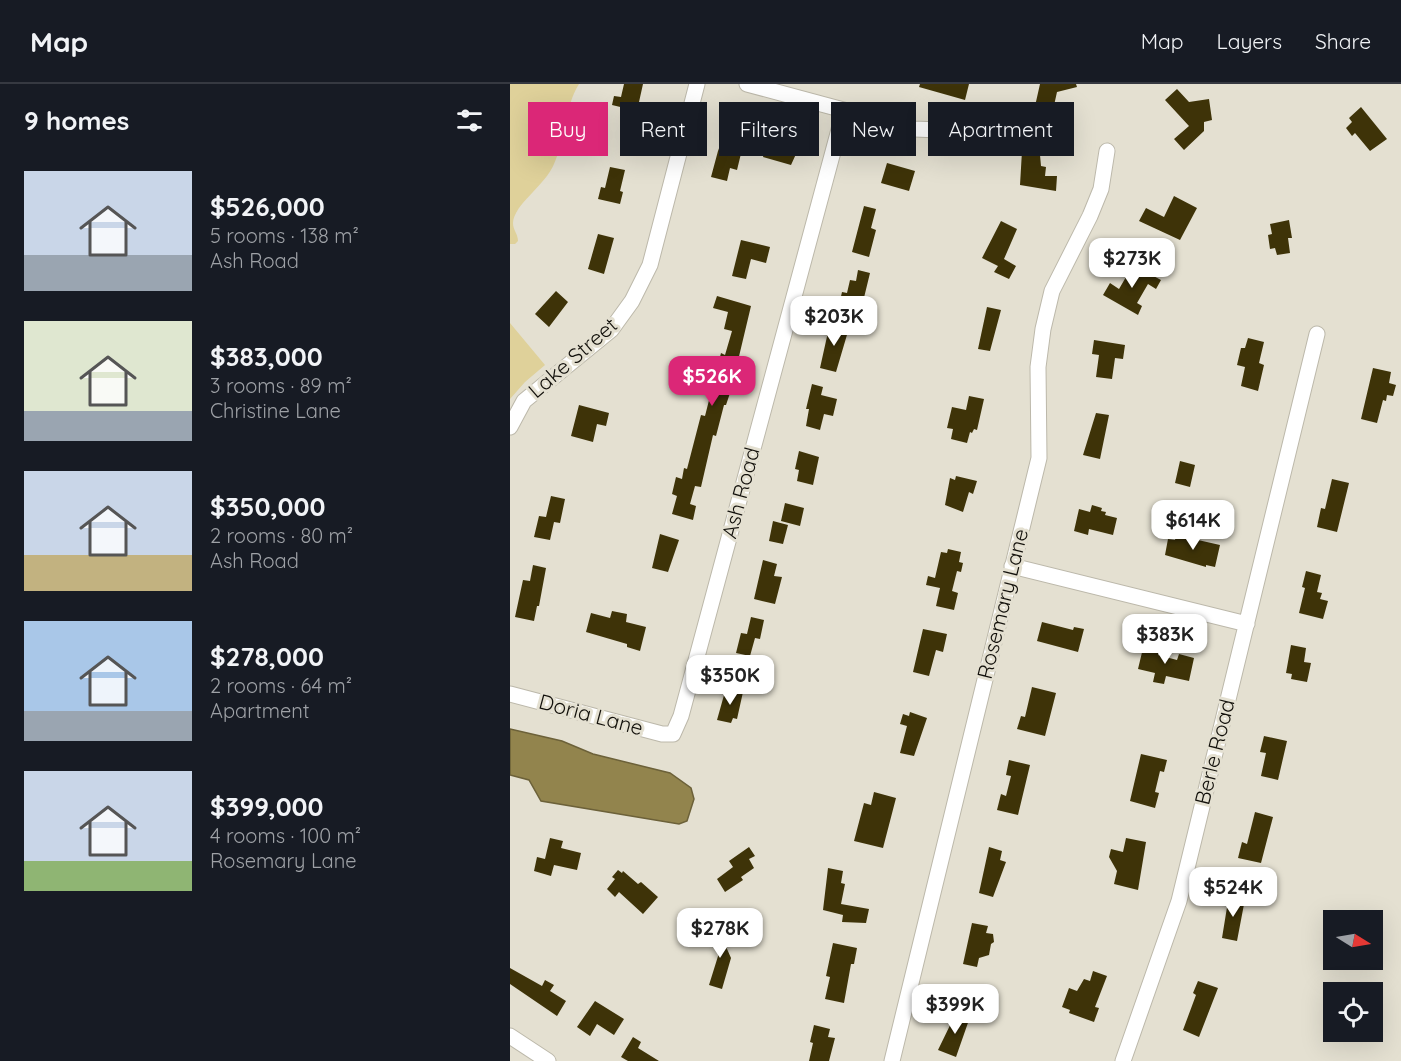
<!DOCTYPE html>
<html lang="en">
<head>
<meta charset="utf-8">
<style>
  :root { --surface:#171b24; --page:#242831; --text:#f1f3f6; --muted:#9ea1a6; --line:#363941; --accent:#db2777 }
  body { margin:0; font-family:Quicksand,sans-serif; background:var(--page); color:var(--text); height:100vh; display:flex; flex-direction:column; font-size:22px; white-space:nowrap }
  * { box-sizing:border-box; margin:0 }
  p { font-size:20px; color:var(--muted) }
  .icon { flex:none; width:33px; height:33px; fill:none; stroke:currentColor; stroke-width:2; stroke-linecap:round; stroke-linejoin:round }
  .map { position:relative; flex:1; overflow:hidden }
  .details { display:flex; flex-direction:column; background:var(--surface); width:510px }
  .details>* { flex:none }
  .guide { position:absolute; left:18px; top:18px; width:570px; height:54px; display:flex; gap:12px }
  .needle { width:39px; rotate:101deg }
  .fabs { position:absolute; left:813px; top:826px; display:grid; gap:12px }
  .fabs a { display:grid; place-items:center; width:60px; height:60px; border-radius:0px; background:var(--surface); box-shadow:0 6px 24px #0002; font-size:30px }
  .price { position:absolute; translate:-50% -51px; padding:0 14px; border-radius:12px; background:#fff; color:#222; font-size:20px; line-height:39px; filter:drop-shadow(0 2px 3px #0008) }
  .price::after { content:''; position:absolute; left:50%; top:36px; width:18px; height:14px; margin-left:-9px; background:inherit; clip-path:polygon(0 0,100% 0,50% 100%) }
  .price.active { background:var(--accent); color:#fff }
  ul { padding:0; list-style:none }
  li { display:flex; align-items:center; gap:18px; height:150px; padding:0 24px }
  li span { display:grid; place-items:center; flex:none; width:168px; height:120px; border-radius:0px; color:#555 }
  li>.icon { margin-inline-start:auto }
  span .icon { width:72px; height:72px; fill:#fffc; stroke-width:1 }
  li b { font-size:26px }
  h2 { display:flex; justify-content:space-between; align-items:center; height:72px; padding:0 24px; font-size:26px }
  .pill { padding:0 21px; border-radius:0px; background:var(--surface); box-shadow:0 6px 24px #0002; font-size:21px; line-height:54px }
  .pill.active { background:var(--accent); color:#fff }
  header { display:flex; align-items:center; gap:36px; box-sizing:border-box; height:84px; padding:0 30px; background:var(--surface); border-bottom:2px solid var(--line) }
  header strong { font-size:28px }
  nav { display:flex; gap:33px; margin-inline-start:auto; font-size:21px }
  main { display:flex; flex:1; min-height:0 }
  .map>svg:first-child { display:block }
</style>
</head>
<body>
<header>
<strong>Map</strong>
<nav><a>Map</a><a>Layers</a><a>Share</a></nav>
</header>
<main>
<section class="details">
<h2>9 homes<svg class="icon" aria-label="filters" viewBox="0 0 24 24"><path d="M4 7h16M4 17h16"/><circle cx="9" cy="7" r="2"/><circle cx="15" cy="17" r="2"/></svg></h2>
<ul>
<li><span style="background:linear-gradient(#c9d6e8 70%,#9aa5b1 0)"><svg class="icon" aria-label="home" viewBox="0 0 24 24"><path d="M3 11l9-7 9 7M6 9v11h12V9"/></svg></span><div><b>$526,000</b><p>5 rooms · 138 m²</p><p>Ash Road</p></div></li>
<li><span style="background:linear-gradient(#dfe7d0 75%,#9aa5b1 0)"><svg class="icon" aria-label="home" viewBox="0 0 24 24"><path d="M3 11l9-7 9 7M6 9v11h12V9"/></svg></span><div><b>$383,000</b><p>3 rooms · 89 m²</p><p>Christine Lane</p></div></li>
<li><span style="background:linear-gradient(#c9d6e8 70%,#c2b280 0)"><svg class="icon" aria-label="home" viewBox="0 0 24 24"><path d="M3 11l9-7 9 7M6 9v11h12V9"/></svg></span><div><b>$350,000</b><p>2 rooms · 80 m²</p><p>Ash Road</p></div></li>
<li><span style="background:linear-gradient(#a9c7e8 75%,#9aa5b1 0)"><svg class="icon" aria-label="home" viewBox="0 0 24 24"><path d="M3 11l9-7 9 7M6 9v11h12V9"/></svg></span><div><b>$278,000</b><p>2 rooms · 64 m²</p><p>Apartment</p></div></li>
<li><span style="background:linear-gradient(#c9d6e8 75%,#8fb573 0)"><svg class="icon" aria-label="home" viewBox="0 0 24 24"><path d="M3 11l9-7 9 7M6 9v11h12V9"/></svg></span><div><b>$399,000</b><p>4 rooms · 100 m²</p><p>Rosemary Lane</p></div></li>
</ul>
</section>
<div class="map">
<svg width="891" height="977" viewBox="0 0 891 977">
  <rect width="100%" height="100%" fill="#e4e0d1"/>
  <path fill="#dfd19a" d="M0 0H69C54 24 56 54 44 80 35 102 4 120 3 139 3 146 8 150 8 157L5 160H0Z
    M0 239 35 281 15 298 0 315Z"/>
  <path fill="#92844d" stroke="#6c6139" stroke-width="1.5" d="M0 645 52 657 83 670 160 689 181 704 184 715 177 737 169 740 31 717 19 696 0 691Z"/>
  <path fill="#3e3308" d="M114 0H133L127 27 102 21 104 12 111 13Z
    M410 0H459L455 16 409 3Z
    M530 0H566L567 3 547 8 541 35 523 31Z
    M667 5 679 18 699 15 702 36 694 38V47L674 66 664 55 679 42 655 16Z
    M851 23 877 55 860 67 845 49 842 52 836 44 842 38 839 34Z
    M221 45 236 49 227 86 220 84 217 97 201 93 208 67 211 59 217 60Z
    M259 50 291 59 281 81 253 73Z
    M512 67 525 68V70L530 71 531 82 536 83 535 92H547L546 107 510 101Z
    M377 79 405 87 399 107 371 99Z
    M100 83 115 86 110 107 113 108 110 120 88 115 91 103 95 104Z
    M664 112 687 124 670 156 629 137 636 124 654 133Z
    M354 122 366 125 361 144 366 146 359 173 342 168Z
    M779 136 782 154H778L780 169 767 171 765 164 760 165 758 151 762 150 760 140Z
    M491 137 507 145 494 175 506 182 499 195 484 188 488 182 472 174Z
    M88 150 104 154 94 190 78 185Z
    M231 156 260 163 256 179 241 175 236 195 222 192Z
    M623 181 651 196 646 205 638 200 627 219 632 222 628 231 593 211 600 199 609 205Z
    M348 186 360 189 351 226 329 221 332 208 337 209 340 196 346 197Z
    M46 207 58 218 39 243 25 230Z
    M207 212 241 222 221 306 216 321H214L206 352 203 351 191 403 185 402 180 420 186 422 183 436 162 430 167 412 162 410 166 393 172 395 174 384 177 385 191 331 195 332 211 269 215 271 222 247 214 245 218 228 203 224Z
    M477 223 491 226 480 267 468 265Z
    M320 239 339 244 326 288 310 284Z
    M738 254 754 258 749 279 754 281 748 307 731 302 735 283 727 281 731 264H735Z
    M584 256 615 261 613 275 605 274 602 295 586 293 589 271 582 270Z
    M863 284 881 288 879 299 886 301 883 312 877 311 876 317 873 316 867 339 851 335Z
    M302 300 313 303 311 311 327 315 323 332 314 330 310 346 296 342 299 325H296Z
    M459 312 474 315 467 346 464 345 462 349 460 348 457 359 441 355 443 345 437 344 442 323 456 326Z
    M69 321 99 329 96 342 87 340 83 358 61 352Z
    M586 329 599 331 590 375 573 371Z
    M289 367 309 373 303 401 287 397 289 386 285 385Z
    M670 377 685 381 680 403 665 399Z
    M446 392 467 397 463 410 459 408 453 428 435 421 440 394 445 396Z
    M822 395 839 399 827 448 807 443 811 424 815 425Z
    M41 412 55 415 50 439 44 438 40 456 24 453 29 432 36 433Z
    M275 419 294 424 290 442 271 437Z
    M582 421 592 424 591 427 596 428 595 431 607 434 603 451 579 445 578 451 564 447 569 425 580 428Z
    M263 437 278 441 273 460 259 457Z
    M150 450 169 456 158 488 142 484Z
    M666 451 710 461 705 483 696 481V483L655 471 658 455 665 456Z
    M438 465 451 468 449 478 453 479 451 488 447 487 442 507 448 509 444 526 426 522 430 504 416 501 418 492 425 494 431 468 437 469Z
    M253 476 267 480 264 492 272 493 265 520 244 515Z
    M23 481 36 484 29 522H27L24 537 5 533 13 496 20 497Z
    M796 487 811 491 807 508 812 509 810 515 818 517 813 535 789 529 795 504 792 503Z
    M102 527 117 530 116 538 136 543 130 567 117 563V560L76 548 81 529 100 534Z
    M241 533 254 536 250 555 245 554 240 572 226 569 231 549 237 550Z
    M532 538 563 546 564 543 574 545 568 568 527 557Z
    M413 545 437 550 433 568 426 566 419 592 403 588Z
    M634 560 650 564 648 571 667 576 669 570 684 574 679 597 656 592 654 600 643 598 645 589 628 585Z
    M781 561 796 564 794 578 801 579 797 598 781 595 782 590 776 589Z
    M522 603 546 609 535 652 507 645 511 632 515 633Z
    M216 604 233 608 227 635 223 634 221 639 207 636Z
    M400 628 417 634 404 672 390 669 397 642 390 640 393 630 399 632Z
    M754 652 777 657 768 696 751 692 756 669 750 668Z
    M631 670 657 676 654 688 650 687 645 708 649 709 645 724 620 717Z
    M499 676 520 681 508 731 487 726 491 710 496 712 501 692 496 691Z
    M364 708 386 714 373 764 344 757 354 719 361 721Z
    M745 728 763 733 751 779 728 774 732 758 737 760Z
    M40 754 53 757 51 764 71 769 67 786 44 781 41 792 24 787 27 773 35 775Z
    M616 754 636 758 628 806 604 800 607 787 599 773 601 765 613 768Z
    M239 763 245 772 239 775 244 784 231 793 233 796 215 808 207 795 223 783 219 777Z
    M479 763 492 767 490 776 496 778 483 813 469 809Z
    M318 784 333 787 331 799 335 800 331 820 359 825 356 839 332 838 333 831 313 826Z
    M108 786 112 789 113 787 128 800 131 798 148 813 133 830 109 808 105 813 97 805 105 795 102 793Z
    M719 811 735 815 727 857 712 854Z
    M462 839 478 842 476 849 483 850 484 858 481 860 479 871 469 874 467 883 453 880Z
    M206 840 221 874 212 905 199 901 209 869 198 843Z
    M323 859 347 864 344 880H341L334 919 315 915 320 893 316 892Z
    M0 884 32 902 35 896 44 901 40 907 56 917 47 932 0 900Z
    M583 887 597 892 585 923 589 924 584 938 559 929 560 926 552 923 559 904 567 907 574 895 580 897Z
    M688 897 708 904 689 953 673 946 686 911 683 909Z
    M85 917 114 935 104 951 87 940 80 952 67 943Z
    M446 929 460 933 446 973 428 966Z
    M304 941 320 945 318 953 325 954 319 977H299L303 959 300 958Z
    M123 953 131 958 128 964 149 977H118L111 973Z"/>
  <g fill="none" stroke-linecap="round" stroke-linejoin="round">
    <g stroke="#bcb8aa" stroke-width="17">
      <path id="street" d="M237 0 404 45 430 46
        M0 343 14 317 101 246 122 217 140 181 187 0
        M502 482 737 540
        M0 610 152 650H163L171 632 334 27
        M0 952 38 977
        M382 977 529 374 528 283 533 245 542 207 580 132 591 105 597 67
        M613 977 669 817 807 250"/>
    </g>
    <use href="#street" stroke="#fff" stroke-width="15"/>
  </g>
  <g text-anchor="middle" stroke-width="6" stroke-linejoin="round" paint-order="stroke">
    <g font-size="21" fill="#12100b" stroke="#e4e0d1">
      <text transform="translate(63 274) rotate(-41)" y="7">Lake Street</text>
      <text transform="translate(231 409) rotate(-75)" y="7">Ash Road</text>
      <text transform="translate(493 520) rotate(-76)" y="7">Rosemary Lane</text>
      <text transform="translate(81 631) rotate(15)" y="7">Doria Lane</text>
      <text transform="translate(705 668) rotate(-76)" y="7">Berle Road</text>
    </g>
  </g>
</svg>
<div class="fabs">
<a><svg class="needle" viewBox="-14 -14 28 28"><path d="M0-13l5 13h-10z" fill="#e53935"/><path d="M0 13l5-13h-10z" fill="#9ea1a6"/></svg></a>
<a><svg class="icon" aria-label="locate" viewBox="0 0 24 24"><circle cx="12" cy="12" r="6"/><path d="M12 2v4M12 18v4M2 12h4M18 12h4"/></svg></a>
</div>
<b class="price" style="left:622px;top:205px">$273K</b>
<b class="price" style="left:324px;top:263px">$203K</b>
<b class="price active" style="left:202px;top:323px">$526K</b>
<b class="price" style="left:683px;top:467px">$614K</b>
<b class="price" style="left:655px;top:581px">$383K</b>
<b class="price" style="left:220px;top:622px">$350K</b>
<b class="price" style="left:723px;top:834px">$524K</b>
<b class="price" style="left:210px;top:875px">$278K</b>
<b class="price" style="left:445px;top:951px">$399K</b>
<div class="guide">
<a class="pill active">Buy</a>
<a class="pill">Rent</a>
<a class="pill">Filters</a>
<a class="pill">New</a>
<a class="pill">Apartment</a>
</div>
</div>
</main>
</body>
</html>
